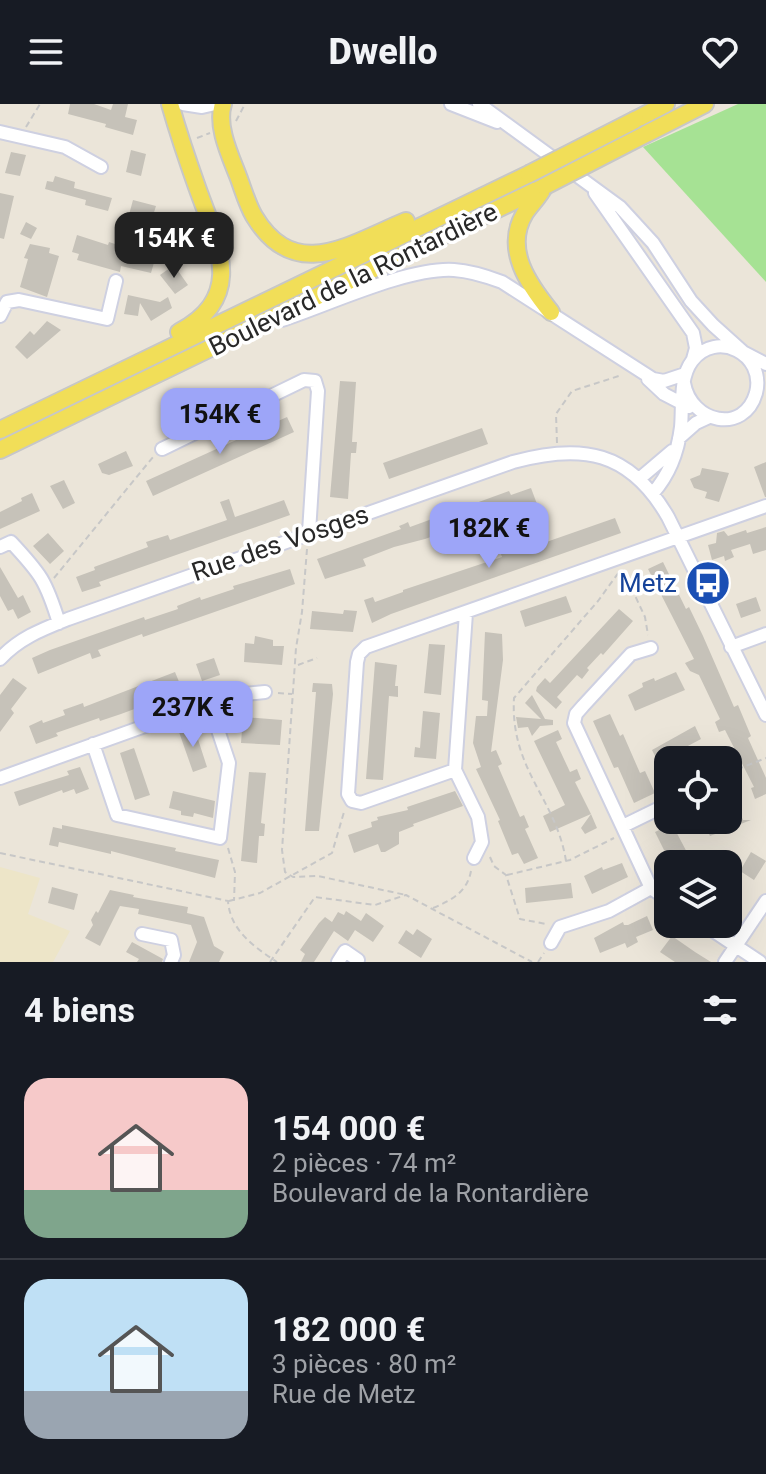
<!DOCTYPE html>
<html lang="fr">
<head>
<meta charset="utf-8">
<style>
  :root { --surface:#171b24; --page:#20242c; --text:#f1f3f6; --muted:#9ea1a6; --line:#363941; --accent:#9da5f8 }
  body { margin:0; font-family:Roboto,sans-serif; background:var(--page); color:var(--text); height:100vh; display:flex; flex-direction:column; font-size:30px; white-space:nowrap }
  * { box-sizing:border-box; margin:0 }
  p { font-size:26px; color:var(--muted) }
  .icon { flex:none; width:44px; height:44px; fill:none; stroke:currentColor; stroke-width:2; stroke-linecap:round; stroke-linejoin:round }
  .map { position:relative; height:858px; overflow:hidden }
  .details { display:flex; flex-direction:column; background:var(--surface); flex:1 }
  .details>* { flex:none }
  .tools { position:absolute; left:654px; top:642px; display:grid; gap:16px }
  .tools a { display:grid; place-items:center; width:88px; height:88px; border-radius:16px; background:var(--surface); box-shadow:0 8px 32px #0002; font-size:40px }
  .price { position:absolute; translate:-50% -68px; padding:0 18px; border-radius:16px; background:var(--accent); color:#111; font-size:26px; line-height:52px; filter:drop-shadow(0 2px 4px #0008) }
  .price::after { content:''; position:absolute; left:50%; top:48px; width:24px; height:18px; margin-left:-12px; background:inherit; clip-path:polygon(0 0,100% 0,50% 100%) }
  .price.on { background:#222; color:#fff }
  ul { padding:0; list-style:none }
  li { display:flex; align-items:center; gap:24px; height:200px; padding:0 24px }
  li+li { border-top:2px solid var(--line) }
  li span { display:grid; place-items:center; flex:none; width:224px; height:160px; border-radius:24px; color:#555 }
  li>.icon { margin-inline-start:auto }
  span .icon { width:96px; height:96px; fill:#fffc; stroke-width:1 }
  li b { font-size:34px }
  h2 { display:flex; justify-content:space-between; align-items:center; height:96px; padding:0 24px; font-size:34px }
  header { display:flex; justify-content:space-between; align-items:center; height:104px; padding:0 24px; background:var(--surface); font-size:36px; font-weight:800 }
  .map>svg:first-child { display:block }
</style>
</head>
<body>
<header><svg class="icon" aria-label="menu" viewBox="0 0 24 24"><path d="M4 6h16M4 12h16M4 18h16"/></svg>Dwello<svg class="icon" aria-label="heart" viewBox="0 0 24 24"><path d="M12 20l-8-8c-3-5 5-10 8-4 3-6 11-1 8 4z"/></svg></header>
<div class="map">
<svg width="766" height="858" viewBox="0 0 766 858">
  <rect width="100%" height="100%" fill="#ebe5d9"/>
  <path fill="#ede5c8" d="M0 763 40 774 28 810 70 827 53 858H0Z"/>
  <path fill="#a6e294" d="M738 0H766V178L643 43Z"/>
  <path fill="#c6c2b9" d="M70 0H94L111 6 113 0H128L125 13 137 16 133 31 105 23 106 20 68 10Z
    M131 46 146 50 141 72 126 68Z
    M11 48 26 51 20 72 5 69Z
    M55 72 75 78 74 84 112 94 108 107 85 101 86 96 45 85 47 77 53 78Z
    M0 89 14 92 4 135 0 134Z
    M133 96 156 102 149 124 127 118Z
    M26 118 37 124 31 135 20 130Z
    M77 131 108 141 109 138 121 142 120 145 155 155 151 169 121 162 120 168 77 156 79 150 72 148Z
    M30 140 50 144 49 149 59 152 47 193 20 183 28 155 24 154Z
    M174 161 188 181 175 190 160 171Z
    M128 191 160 198 168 193 172 204 151 217 140 199 138 212 124 210Z
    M47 217 61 226 27 255 15 243 30 227 34 231Z
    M340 277 356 278 352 338H357L356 349H351L348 395 330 393Z
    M287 313 294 328 153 392 146 377Z
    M482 324 488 340 389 375 383 359Z
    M126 347 133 362 109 371 102 369 98 360Z
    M766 358V393H765L754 363Z
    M702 364 729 369 719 398 705 394 707 388 694 384 690 375 700 371Z
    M64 376 75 399 63 405 50 382Z
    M531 384 537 400 516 407 515 403 425 435 394 443 363 455 366 462 325 475 317 455 401 425 399 422 404 420 408 418 410 423 509 387 511 391Z
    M32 389 40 407 0 425V408L22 397 21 394Z
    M229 395 235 413 284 396 290 411 99 478 101 482 82 488 76 473 95 466 94 463 148 443 146 438 168 431 170 436 227 416 220 398Z
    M615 414 621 429 391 510 372 519 364 496 373 493 375 498 403 488V486L502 453 500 447 510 444 512 450Z
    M766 423V446L753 450 750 440 731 446 734 453 725 457 724 452 712 456 708 441 716 439 717 429 724 427 728 432 746 426 747 429Z
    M48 429 64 447 50 460 33 442Z
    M663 458 686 505 689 503 703 532 734 603 738 601 751 632 748 634 766 674V690L755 695 751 684 754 683 725 626 719 628 715 618 720 615 699 571 690 567 685 559 694 555 648 465Z
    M0 463 18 494 23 491 31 508 18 515 13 505 8 507 0 492Z
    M290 465 295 480 143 533 142 530 98 546 101 552 92 555 90 549 38 570 32 554 50 546 144 513 145 516 178 505 177 502 200 493 201 496 234 485 233 482Z
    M566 492 572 508 525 523 520 507Z
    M756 493 761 507 741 514 736 500Z
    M619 505 633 517 603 551 601 549 587 564 589 566 582 575 577 571 557 593 562 598 556 605 536 587 537 583 545 574 550 579Z
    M344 506 357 507 353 528 310 525 312 507 343 510Z
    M485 528 502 530 503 556 491 648 496 646 502 660 498 662 520 713 524 711 529 723 525 725 538 754 524 760 518 749 512 751 498 717 500 716 476 665 481 663 473 639 476 612H487L488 597 482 596Z
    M255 532 273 536V542H284L282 561 244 558 245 539 254 540Z
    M429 540 445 541 441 591 424 589Z
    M214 554 220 571 202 577 196 560Z
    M375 558 397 561 395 582H398V593L389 592 383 676 366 675Z
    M175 568 182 585 135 601 137 604 121 610 100 617 99 614 56 629 58 632 36 640 29 622 42 616 43 619 65 611 63 606 83 599 84 603Z
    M676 568 685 586 635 607 628 591 643 583 642 579 654 574 655 577Z
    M13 574 27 584 11 605 14 609 0 628V591Z
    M313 579 332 580 333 590 319 727H305L316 588H312Z
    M532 591 545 615 553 616V621L540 622 532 632 528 623 518 624 516 613 541 615 525 599Z
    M423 607 440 609 436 655 414 653 415 643 420 644Z
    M610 610 620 632 623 630 640 669 645 667 655 689 634 699 618 663 614 664 593 617Z
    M243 613 282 616 280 641 241 639Z
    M695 622 701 635 658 658 652 646Z
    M194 623 207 663 193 668 179 628Z
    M558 626 562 635 556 638 570 668 577 665 581 675 575 678 591 710 550 728 543 712 565 701 534 637Z
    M134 644 150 691 135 696 120 649Z
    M80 663 89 685 76 690 74 685 63 689 62 686 19 702 14 688 69 671 67 667Z
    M249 668 266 669 261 719 265 720 264 732H259L257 759 241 757Z
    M728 685 743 716H751L710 732 702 716H728Z
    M173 687 215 697 213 714 194 709 193 713 181 711V707L169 704Z
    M455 687 463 702 413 720 414 722 399 728V740L385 748H381L378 740 354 749 348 731 372 723 371 718 378 716 377 713 408 706 407 703Z
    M591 710 597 724 585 730 581 724Z
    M672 720 690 754 679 760H671L655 728Z
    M62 721 176 744 175 747 219 756 215 774 111 747V750L59 738 58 743 49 741 53 723 62 725Z
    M751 748 766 757 754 776 740 767Z
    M622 759 628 773 592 790 584 772 602 763 603 766Z
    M571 779 573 794 526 799 525 784Z
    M52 783 78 790 74 806 48 799Z
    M110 786 134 791 133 793 188 803 187 809 204 813 214 842 224 848 219 858H189L197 838 191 821 138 810 139 805 120 802 100 842 85 834 93 821 91 816 96 807 98 809Z
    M346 807 361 817 366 809 384 822 373 838 355 826 348 837 334 827 314 858H301L305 850 300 846 319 819 325 813 332 818 338 808 344 811Z
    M647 812 653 826 636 833 638 838 627 844 625 839 600 849 594 834 623 818 624 821H628Z
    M417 825 432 835 421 854 398 839 406 826 413 831Z
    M672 832 695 848 711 858H675L660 848Z
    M132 838 163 855 162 858H137L139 855 126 848Z"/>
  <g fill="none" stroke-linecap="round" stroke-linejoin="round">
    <g stroke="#ced0e1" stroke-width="16">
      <path id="minor" d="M183 0 202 3 215 0
        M451 0 497 18
        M479 0 620 103 653 139 691 197 713 221 743 248 766 260
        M0 28 65 43 101 63
        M595 89 693 229 696 244 693 255
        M0 212 7 198 19 196 107 215 116 177
        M282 216C328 201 408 163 454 166 471 167 486 172 502 178L653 275 664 277 685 270
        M648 275 664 290 689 303
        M679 334 696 319 709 313
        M162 345 304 276 315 277 318 287 309 428
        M639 375 672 347
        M653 389C669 371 678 347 681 323 683 303 679 274 692 257 716 225 766 250 756 289 744 331 691 319 684 279
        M0 443 11 438C41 470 46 477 59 519
        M466 509 455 666 478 713 482 738 474 754
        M731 543 766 530
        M651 544 631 550 583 602 576 610 574 619 651 784 668 796
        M0 555C19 534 43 525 68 515L513 358C582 339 630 347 668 413L766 611
        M93 640 117 711 220 734 229 659 209 599
        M455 666 361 699 352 697 348 690 357 558 359 550 366 543 766 402
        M0 674 209 599 245 590 265 588
        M623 722 668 700
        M703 820 760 858
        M142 830 171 836 174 851 171 858
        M551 839 560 823 609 807 651 784
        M338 858 345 847 358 856
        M725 858 766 797"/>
    </g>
    <g stroke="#c7c7c7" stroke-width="20">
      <path id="major" d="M170 0C178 28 187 55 197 83 216 137 248 192 179 228
        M223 0C216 22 230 51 238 72 243 85 247 100 254 112 295 180 350 140 406 117
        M635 16 666 0
        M646 30 705 0
        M544 83C539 93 531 100 525 109 503 145 529 181 551 208
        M0 326 529 70
        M0 346 545 82"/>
    </g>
    <path stroke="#c7c7c7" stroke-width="2" stroke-dasharray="6 4" stroke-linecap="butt" d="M236 17 245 0
      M26 23 40 0
      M197 34 210 29
      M557 339 556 310 572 287 622 271
      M307 445 302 508 296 544 282 746 285 768 293 773 318 772 406 791
      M623 466 645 513 648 531
      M54 474 153 353
      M298 561 317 554
      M278 589 292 590
      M728 669 766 654
      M228 744 235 768 234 797
      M0 749 228 797C230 826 254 843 277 858
      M490 753 494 762 506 771 520 815 546 820
      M566 757C556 694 510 666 514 594L598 497 619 468
      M507 771 570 756 614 734
      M229 797 260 789 332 749 344 708
      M433 804C452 796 467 788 471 767
      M270 858 315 793 375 801 406 791 532 858
      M538 858 544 849"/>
    <use href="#minor" stroke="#fff" stroke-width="12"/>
    <use href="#major" stroke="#f1de58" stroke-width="16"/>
    <g stroke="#c7c7c7" stroke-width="20" stroke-linecap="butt">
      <path id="major-bridge" d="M529 70 635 16
        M545 82 646 30"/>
    </g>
    <use href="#major-bridge" stroke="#f1de58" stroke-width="16"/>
  </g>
  <defs>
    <g id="bus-disc" transform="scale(2.3)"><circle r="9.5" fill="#1a4fb4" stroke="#fff"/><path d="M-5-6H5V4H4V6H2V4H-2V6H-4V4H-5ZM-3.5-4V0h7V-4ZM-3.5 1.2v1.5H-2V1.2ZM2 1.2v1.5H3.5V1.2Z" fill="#fff"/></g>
  </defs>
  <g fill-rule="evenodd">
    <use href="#bus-disc" x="708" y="479"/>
  </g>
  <g text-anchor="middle" stroke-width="7" stroke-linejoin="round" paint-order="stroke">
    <g font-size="26" fill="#282828" stroke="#fff">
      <text transform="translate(353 175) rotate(-26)" y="9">Boulevard de la Rontardière</text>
      <text transform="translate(280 439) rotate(-19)" y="9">Rue des Vosges</text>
    </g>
    <g font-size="26" fill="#164399" stroke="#fff" text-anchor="end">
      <text x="677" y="488">Metz</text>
    </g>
  </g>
</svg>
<div class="tools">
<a><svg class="icon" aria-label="locate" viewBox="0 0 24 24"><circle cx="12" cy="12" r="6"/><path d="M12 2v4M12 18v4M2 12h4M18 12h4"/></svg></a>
<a><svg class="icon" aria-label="layers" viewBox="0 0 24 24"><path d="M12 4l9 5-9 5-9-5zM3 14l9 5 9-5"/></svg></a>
</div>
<b class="price on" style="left:174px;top:176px">154K €</b>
<b class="price" style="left:220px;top:352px">154K €</b>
<b class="price" style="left:489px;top:466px">182K €</b>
<b class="price" style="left:193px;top:645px">237K €</b>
</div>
<section class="details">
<h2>4 biens<svg class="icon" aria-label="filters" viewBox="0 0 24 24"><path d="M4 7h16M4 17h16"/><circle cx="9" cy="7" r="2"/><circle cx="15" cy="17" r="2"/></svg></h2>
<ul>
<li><span style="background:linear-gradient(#f6c9c9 70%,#7fa58c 0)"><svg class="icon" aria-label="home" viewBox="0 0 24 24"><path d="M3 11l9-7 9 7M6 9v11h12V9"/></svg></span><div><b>154 000 €</b><p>2 pièces · 74 m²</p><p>Boulevard de la Rontardière</p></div></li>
<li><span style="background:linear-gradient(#bfe0f5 70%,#9aa5b1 0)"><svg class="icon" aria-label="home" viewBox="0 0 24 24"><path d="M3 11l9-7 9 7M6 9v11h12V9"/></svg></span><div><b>182 000 €</b><p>3 pièces · 80 m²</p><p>Rue de Metz</p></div></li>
</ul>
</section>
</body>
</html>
